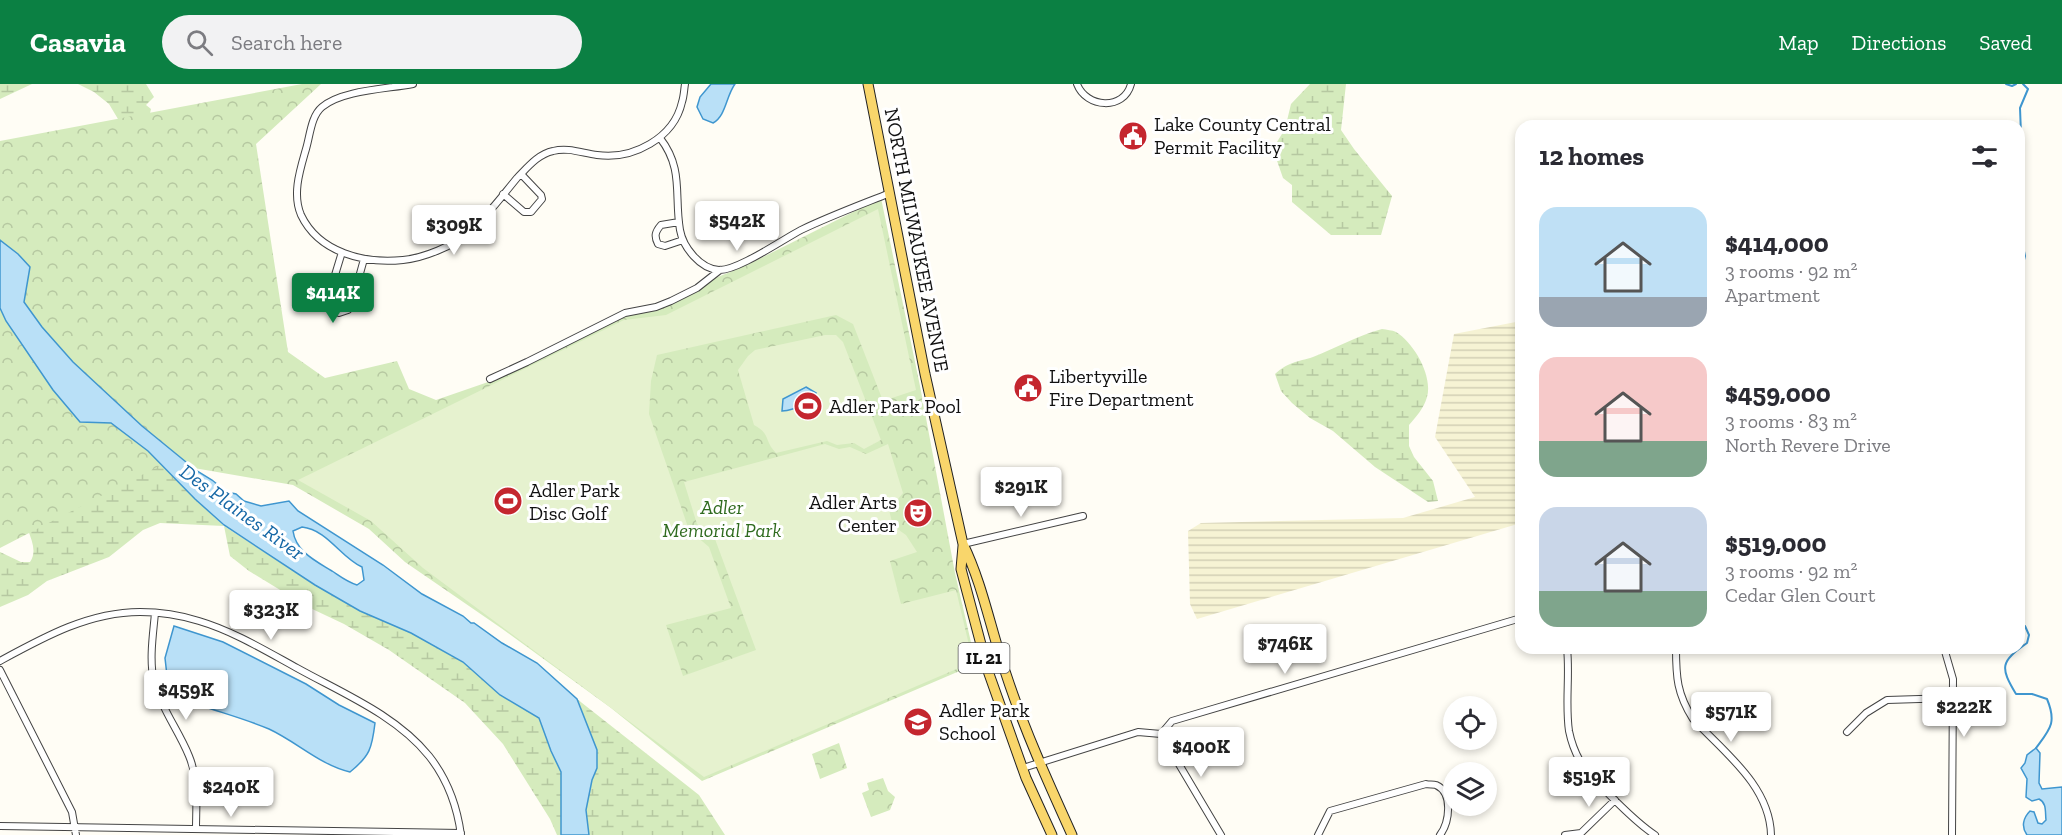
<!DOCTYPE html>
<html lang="en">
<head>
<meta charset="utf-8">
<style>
  :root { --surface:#fff; --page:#f2f2f3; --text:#2b2b33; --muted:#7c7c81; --accent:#0b8043 }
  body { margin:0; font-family:"Zilla Slab",serif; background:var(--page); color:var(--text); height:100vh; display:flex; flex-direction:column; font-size:22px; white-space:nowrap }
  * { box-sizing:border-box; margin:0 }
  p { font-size:20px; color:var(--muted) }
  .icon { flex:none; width:33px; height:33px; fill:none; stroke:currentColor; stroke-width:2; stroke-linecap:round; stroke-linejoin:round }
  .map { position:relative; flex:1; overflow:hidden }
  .side { position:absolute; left:1515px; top:36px; width:510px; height:534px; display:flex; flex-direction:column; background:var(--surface); border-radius:18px; box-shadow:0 3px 9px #0003 }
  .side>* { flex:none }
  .tools { position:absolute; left:1443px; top:612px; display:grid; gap:12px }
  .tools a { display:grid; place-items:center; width:54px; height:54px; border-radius:50%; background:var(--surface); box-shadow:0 3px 9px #0003; font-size:30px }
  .price { position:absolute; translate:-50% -51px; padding:0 14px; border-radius:6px; background:#fff; color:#222; font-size:20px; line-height:39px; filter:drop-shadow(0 2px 3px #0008) }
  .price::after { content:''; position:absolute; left:50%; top:36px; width:18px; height:14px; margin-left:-9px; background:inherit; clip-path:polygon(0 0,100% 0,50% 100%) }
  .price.active { background:var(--accent); color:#fff }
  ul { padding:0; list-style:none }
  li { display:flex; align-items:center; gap:18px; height:150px; padding:0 24px }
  li span { display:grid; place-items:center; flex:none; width:168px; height:120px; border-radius:18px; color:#555 }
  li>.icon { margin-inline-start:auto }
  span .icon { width:72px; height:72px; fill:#fffc; stroke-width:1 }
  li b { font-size:26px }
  h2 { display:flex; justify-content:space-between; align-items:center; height:72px; padding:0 24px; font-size:26px }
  header { display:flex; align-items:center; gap:36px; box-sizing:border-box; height:84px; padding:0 30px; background:var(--accent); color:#fff }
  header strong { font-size:28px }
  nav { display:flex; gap:33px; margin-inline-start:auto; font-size:21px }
  .search { width:420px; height:54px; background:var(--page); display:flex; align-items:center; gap:15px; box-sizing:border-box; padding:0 21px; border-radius:33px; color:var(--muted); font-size:22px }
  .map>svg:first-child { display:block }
</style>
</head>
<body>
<header>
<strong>Casavia</strong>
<div class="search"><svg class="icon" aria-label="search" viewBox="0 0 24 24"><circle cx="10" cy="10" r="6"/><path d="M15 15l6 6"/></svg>Search here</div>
<nav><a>Map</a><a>Directions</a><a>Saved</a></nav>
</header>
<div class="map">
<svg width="2062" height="751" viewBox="0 0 2062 751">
  <defs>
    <pattern id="farmland-rules" width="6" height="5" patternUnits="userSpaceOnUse" patternTransform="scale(1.5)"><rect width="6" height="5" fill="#f6f3d4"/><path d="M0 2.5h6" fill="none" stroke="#d2cfb5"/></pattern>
    <pattern id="wetland-marsh" width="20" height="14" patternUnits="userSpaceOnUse" patternTransform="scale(1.5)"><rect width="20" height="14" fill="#d5ebbd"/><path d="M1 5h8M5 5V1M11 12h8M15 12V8" fill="none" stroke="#b6c8a1"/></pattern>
    <pattern id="park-crowns" width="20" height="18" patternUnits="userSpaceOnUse" patternTransform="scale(1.5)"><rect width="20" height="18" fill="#d5ebbd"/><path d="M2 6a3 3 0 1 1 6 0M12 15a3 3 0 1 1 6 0" fill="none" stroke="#b6c8a1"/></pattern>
  </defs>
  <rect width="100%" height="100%" fill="#fffdf5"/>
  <path fill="url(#farmland-rules)" d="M1521 237V439L1197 535 1190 520 1188 447 1201 439 1403 434 1475 413 1435 353 1454 250Z"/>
  <path fill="url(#wetland-marsh)" d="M0 0H32L0 15Z
    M78 0H146L154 13 146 21 151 25 149 34 124 45 109 20 94 8Z
    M1310 0H1346L1341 46 1354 65 1392 112 1381 151H1331L1292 118V101L1283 94 1275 71 1277 58 1285 45 1291 20Z
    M1382 245C1387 246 1392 246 1396 248 1414 259 1433 292 1427 313 1424 324 1416 333 1409 341V362L1414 373 1433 397 1438 417 1428 418 1375 383 1333 347 1310 334 1292 319 1281 307 1275 290C1288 278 1297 278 1313 273 1336 264 1357 252 1382 245Z
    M0 290 148 367 195 415 224 442 315 501 360 527 411 549 464 578 500 611 539 634 551 667 561 688V751H557L550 735 503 660 465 619 389 566 344 540 308 523 249 487 230 472 224 442 160 439 143 446 109 473 47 497 28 511 0 523V468L21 478H30C37 468 32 457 28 446Z
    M577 615 699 711 725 751H589L586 726 592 696 597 684V666Z"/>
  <path fill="url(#park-crowns)" d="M302 0H321L256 60 288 268 325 294 397 277 409 305 436 316 491 297 624 230 654 226 713 195 747 181 881 114 920 302 955 489 976 580 702 697 611 624 501 544 405 478 369 445 293 401 165 379 0 464V57Z
    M839 659 847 684 820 695 812 670Z
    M883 694 888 707 895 713 890 726 871 733 862 709 869 706 867 699Z"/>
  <path fill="#e6f2cf" d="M878 125 916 306 883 317 853 240 836 231 657 271 651 297 649 330 689 446 709 463 731 524 666 541 683 592 756 566 715 455 697 440 684 398 825 360 839 365 850 363 866 370 888 360 903 409 889 426 893 442 906 451 917 468 890 477 901 520 956 506 973 578 704 693 423 484 371 437 298 396 624 236 666 231Z
    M825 251H836L843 258 881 356 864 365 854 359 837 361 827 357 776 369C764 357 771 350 754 341L738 286 748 272 755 266Z"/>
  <path fill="#b9e0f7" stroke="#3f96cf" stroke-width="1.5" fill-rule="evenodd" d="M711 0H735C726 12 726 32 713 39L703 35 697 23 700 13Z
    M0 156 18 170 30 183 24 218 42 243 73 278 142 342 197 387 212 396 227 408 236 410 244 417 261 422 289 417 298 427 383 481 422 510 463 532 471 539H474L502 559 537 579 577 615 597 666V684L592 696 586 726 589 751H561V688L551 667 539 634 500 611 463 578 411 549 360 527 315 501 224 441 195 415 148 367 111 339 80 338 53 306 6 237 0 224ZM302 443C328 446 340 473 362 483L364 496 357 501C347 498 341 493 332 487 316 477 296 468 293 447Z
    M806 303 816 309C807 320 797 326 782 327L783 315Z
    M174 542 223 558 306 600 339 621 375 639C372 664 370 672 350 688 320 681 297 658 269 645 236 631 201 624 169 609L165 574Z
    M2036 664 2040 669 2039 699 2042 705 2062 703V751H2027C2021 743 2023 734 2030 727L2034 728 2038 739 2042 740 2046 736C2045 728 2047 719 2039 715L2032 717 2026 713 2027 695 2021 684 2025 679 2027 671Z"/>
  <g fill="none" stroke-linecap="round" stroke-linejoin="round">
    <path stroke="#3f96cf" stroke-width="2" d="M2006 0 2012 2 2016 0
      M2019 59 2021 50 2020 24 2028 5 2023 0
      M2019 143 2025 172 2019 196
      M2019 486V498
      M2019 541 2025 542 2029 551 2027 559C2000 578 2000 583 2016 610H2032L2047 615C2057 639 2050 645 2036 664"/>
    <g stroke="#444" stroke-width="8">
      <path id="minor" d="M413 0C387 5 342 6 322 23 311 32 310 52 306 65 300 86 292 110 301 131 319 169 365 180 403 176 423 174 454 162 469 148 487 133 502 112 517 94 527 84 538 70 553 67 568 63 582 69 597 71 633 76 674 54 682 18 684 12 684 6 685 0
        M1077 0C1086 24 1124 27 1131 0
        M660 54C684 85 674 111 680 146 683 163 700 185 719 186 737 187 782 156 801 146 830 132 860 121 890 109
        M503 110 524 128H531L542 115 541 111 521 90
        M679 138 661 141C655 148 654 152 658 160L665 162 683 156
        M342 168 328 214 330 224 339 229 348 226 351 222 364 175
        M490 295 527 278 625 229 656 223 671 217 697 204 720 186
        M963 460 1083 432
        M155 529C153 551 149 576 154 598 161 624 179 647 189 672 199 696 196 721 196 745
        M1567 564C1570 591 1565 620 1569 647 1571 657 1575 668 1580 677 1594 697 1635 738 1655 751
        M1676 564C1676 593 1677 610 1693 635 1724 668 1770 702 1771 751
        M1944 564 1953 595 1952 751
        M0 577C44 553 89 528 140 528 160 528 180 531 199 537 233 547 266 567 297 584 342 609 396 631 429 672 448 696 457 721 461 751
        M0 586 72 728 76 751
        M1847 648 1866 629 1887 616 1952 614
        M1161 650 1221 751
        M1023 684 1138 648 1161 650 1172 637 1521 534
        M0 742 461 749
        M1318 751 1330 727 1426 700C1429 701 1433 700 1436 701 1454 709 1449 739 1440 751
        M1565 751 1581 749 1615 716"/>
    </g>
    <g stroke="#222" stroke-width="11">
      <path id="primary" d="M868 0 925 290 963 460C983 501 991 547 1006 590 1024 645 1048 698 1072 751
        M963 462 961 485 988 587 1026 694 1052 751"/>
    </g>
    <use href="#minor" stroke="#fff" stroke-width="6"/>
    <use href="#primary" stroke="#f9d66b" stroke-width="9"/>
  </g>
  <defs>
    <g id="civic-disc" transform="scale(1.5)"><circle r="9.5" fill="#c4262e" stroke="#fff"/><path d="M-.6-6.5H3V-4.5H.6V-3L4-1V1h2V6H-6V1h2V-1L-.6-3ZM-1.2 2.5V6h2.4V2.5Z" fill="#fff"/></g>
    <g id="stadium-disc" transform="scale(1.5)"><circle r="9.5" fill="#c4262e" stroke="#fff"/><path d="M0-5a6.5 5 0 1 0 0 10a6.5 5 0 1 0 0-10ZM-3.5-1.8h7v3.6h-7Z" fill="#fff"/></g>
    <g id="theatre-disc" transform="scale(1.5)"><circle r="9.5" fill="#c4262e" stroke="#fff"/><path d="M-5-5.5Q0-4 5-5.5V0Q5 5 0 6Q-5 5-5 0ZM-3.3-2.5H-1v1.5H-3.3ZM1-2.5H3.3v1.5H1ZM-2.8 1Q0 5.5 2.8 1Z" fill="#fff"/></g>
    <g id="school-disc" transform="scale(1.5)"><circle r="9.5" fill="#c4262e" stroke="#fff"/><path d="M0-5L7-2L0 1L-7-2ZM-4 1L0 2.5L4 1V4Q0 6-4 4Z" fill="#fff"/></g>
  </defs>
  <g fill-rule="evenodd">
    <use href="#civic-disc" x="1133" y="52"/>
    <use href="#civic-disc" x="1028" y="304"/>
    <use href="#stadium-disc" x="808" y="322"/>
    <use href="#stadium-disc" x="508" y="417"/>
    <use href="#theatre-disc" x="918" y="429"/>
    <use href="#school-disc" x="918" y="638"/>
  </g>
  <g text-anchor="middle" stroke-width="6" stroke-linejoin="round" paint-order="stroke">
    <rect fill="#fff" stroke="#585858" stroke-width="1.5" x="958.5" y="559" width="51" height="30" rx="4.5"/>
    <g font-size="18" font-weight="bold" fill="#111">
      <text x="984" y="580">IL 21</text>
    </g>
    <g font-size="20" fill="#111" stroke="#fff" text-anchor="start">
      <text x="1154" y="47">Lake County Central<tspan x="1154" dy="23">Permit Facility</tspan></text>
      <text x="1049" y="299">Libertyville<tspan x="1049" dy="23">Fire Department</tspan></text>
      <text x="829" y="329">Adler Park Pool</text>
      <text x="529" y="413">Adler Park<tspan x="529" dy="23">Disc Golf</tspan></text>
      <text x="897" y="425" text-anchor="end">Adler Arts<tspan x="897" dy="23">Center</tspan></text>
      <text x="939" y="633">Adler Park<tspan x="939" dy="23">School</tspan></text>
    </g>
    <g font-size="20" fill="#111" stroke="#fff">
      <text transform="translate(917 156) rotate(79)" y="7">NORTH MILWAUKEE AVENUE</text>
    </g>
    <g font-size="20" font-style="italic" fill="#2f6b1f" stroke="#fff">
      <text x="722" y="430">Adler<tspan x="722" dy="23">Memorial Park</tspan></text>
    </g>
    <g font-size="21" font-style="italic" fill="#1768a6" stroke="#fff">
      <text transform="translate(242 428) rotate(36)" y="7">Des Plaines River</text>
    </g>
  </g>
</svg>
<div class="tools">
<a><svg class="icon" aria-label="locate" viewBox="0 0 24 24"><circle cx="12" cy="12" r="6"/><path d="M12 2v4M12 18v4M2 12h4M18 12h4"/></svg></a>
<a><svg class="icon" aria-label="layers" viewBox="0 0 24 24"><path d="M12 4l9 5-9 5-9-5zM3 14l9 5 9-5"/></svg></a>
</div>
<b class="price" style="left:737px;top:168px">$542K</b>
<b class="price" style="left:454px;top:172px">$309K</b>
<b class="price active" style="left:333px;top:240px">$414K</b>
<b class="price" style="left:1021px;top:434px">$291K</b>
<b class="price" style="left:271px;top:557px">$323K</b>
<b class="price" style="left:1285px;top:591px">$746K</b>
<b class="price" style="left:186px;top:637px">$459K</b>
<b class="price" style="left:1964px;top:654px">$222K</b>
<b class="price" style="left:1731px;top:659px">$571K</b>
<b class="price" style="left:1201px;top:694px">$400K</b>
<b class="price" style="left:1589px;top:724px">$519K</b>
<b class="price" style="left:231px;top:734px">$240K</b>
<section class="side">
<h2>12 homes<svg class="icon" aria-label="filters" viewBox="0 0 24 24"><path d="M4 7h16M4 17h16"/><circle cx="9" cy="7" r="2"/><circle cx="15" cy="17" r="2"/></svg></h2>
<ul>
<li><span style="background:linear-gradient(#bfe0f5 75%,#9aa5b1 0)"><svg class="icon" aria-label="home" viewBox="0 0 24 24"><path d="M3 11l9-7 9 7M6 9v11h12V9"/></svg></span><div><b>$414,000</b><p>3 rooms · 92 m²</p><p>Apartment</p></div></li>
<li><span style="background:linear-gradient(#f6c9c9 70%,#7fa58c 0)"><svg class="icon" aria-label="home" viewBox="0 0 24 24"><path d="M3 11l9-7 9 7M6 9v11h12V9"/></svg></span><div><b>$459,000</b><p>3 rooms · 83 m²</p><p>North Revere Drive</p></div></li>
<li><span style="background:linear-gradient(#c9d6e8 70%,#7fa58c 0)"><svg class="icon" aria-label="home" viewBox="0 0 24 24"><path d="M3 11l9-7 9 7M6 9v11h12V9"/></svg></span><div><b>$519,000</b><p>3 rooms · 92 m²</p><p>Cedar Glen Court</p></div></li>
</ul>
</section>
</div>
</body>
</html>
